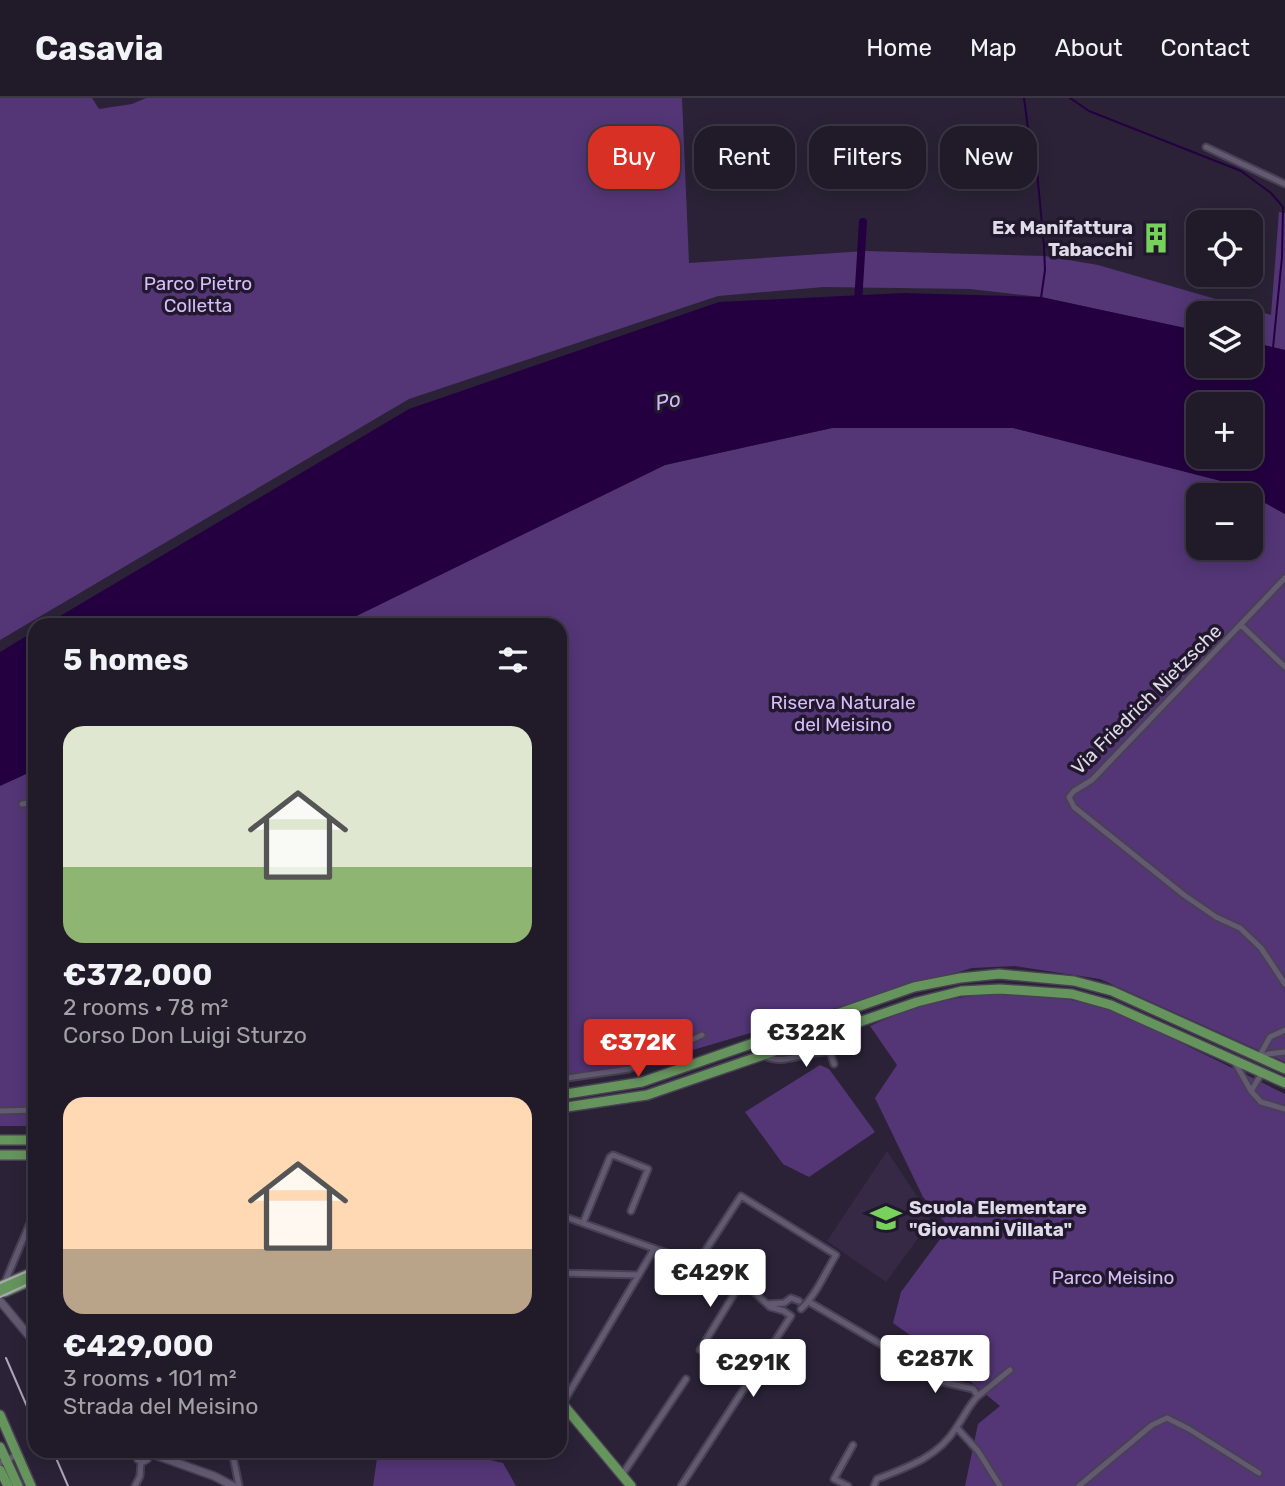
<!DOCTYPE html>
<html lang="en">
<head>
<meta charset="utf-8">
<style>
  :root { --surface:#201a29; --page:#282331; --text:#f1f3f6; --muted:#a2a1a8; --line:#3d3846; --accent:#d93025 }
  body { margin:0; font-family:Rubik,sans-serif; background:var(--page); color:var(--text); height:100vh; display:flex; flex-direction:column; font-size:26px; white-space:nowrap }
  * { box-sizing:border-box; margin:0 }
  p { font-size:23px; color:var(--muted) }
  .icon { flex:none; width:38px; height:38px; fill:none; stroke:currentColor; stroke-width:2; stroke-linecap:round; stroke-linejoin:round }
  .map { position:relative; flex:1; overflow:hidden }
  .details { position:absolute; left:28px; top:520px; width:539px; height:840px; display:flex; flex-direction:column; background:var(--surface); border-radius:21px; box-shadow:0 4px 18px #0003,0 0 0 2px var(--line) }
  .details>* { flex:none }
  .top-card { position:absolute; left:588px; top:28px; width:592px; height:63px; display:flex; gap:14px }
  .fabs { position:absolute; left:1186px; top:112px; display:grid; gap:14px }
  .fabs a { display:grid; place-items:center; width:77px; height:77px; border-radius:14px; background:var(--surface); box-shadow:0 4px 18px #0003,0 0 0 2px var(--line); font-size:35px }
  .price { position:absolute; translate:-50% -60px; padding:0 16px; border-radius:7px; background:#fff; color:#222; font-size:23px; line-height:46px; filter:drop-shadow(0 2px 4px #0008) }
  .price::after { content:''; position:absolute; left:50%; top:42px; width:21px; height:16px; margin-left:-10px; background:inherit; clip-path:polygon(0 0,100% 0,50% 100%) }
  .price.active { background:var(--accent); color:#fff }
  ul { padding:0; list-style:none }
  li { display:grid; align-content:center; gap:14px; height:371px; padding:0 35px }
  li span { display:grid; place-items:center; height:217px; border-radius:21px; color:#555 }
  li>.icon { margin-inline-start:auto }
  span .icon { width:126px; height:126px; fill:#fffc; stroke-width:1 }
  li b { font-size:30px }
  h2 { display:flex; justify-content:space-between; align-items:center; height:84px; padding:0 35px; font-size:30px }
  .pill { padding:0 24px; border-radius:21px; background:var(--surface); box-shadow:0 4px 18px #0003,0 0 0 2px var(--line); font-size:24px; line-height:63px }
  .pill.active { background:var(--accent); color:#fff }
  header { display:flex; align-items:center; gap:42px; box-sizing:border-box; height:98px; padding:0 35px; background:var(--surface); border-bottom:2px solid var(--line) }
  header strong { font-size:33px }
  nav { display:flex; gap:38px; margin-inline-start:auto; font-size:24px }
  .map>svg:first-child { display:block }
</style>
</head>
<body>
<header>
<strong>Casavia</strong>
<nav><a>Home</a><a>Map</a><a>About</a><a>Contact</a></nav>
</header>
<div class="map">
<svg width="1285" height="1388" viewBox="0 0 1285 1388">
  <rect width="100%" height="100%" fill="#2b2237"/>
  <path fill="#352945" d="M887 1053 928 1115 930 1124 886 1184 827 1143Z"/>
  <path fill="#543677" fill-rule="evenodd" d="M0 0H92L99 11 132 6 146 0H682L689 165 865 153 1045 158 1098 167 1271 217 1279 114 1285 115V252L1251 244V215H1199V233L1041 199 970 191 824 189 718 198 409 301 0 542Z
    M922 329 1013 330 1050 338 1229 385 1285 416V964L1100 881 1015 868 972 870 686 954 625 969 560 979V527H338L665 367 832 330ZM1199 397H1251V450H1199Z
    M35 661V1028H0V677Z
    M1009 895 1048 897 1112 911 1285 996V1388H965L978 1326 1000 1308 942 1260 893 1225 901 1194 949 1129 923 1099 875 1000 897 967 870 928C917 906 958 897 1009 895Z
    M820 967 829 971 875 1034 809 1079 783 1066 745 1014Z
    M378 1353H459L460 1355 503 1365 516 1388H373Z"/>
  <path fill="#240041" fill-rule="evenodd" d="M903 195 1041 199 1199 233V268H1251V244L1285 252V416L1229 385 1013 330H832L665 367 338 527H45L409 311 719 204ZM1199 306H1251V359H1199Z
    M35 533V672L0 688V554Z"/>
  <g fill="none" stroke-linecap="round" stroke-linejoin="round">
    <path stroke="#240041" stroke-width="2" d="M1024 0 1028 30 1035 52 1044 148 1045 172 1041 200
      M1070 0 1089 13 1241 73 1271 95 1283 109 1282 159 1273 250"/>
    <path stroke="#240041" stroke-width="8" d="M858 205 863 124"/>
    <g stroke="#484053" stroke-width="9">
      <path id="minor" d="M1206 49 1285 86
        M1285 480 1092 682 1074 693 1069 699 1074 709 1184 797 1216 819 1240 830 1261 850 1285 886
        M1241 527 1285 569
        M22 706 35 704
        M830 954 834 966
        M762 957C781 966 792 959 811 956 827 953 835 955 847 943H852
        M1259 959 1270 939 1285 932
        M1259 959 1268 956 1285 954
        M1234 963 1251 993 1262 975
        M560 981 629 971 702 937
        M1251 993 1261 1004 1285 1011
        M0 1013 35 1012
        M560 1117 740 1181 770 1209 784 1213 791 1218
        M583 1125 610 1059 613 1057 648 1071 631 1113
        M696 1167 741 1098 836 1157C825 1175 816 1197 801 1211
        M560 1175 639 1177
        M5 1184 35 1113
        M809 1204 889 1251 934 1282 973 1291 978 1298C968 1308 964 1319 956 1330 938 1359 908 1369 877 1381L874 1388
        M767 1206 784 1205 791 1200 799 1203
        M700 1252 742 1183
        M978 1298 1010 1272
        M563 1305 654 1151
        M957 1330 978 1353 1000 1388
        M232 1353 239 1388
        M0 1365 17 1357
        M622 1377 686 1281
        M135 1388 140 1378 141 1363
        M681 1388 791 1218
        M848 1388 834 1381 853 1347
        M1079 1388 1152 1327 1167 1320 1189 1331 1259 1375"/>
    </g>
    <g stroke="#484053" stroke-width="10">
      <path id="tertiary" d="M0 1203 35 1245
        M133 1353 138 1355 144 1353 214 1378 233 1388
        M138 1355V1361L143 1363 147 1361V1356"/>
    </g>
    <g stroke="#484053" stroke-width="12">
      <path id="primary" d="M560 997 642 984 914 889 960 880 999 876 1074 883 1112 893 1285 971
        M560 1010 647 997 917 904 961 893 1000 891 1072 896 1111 907 1285 985
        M0 1042H35
        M0 1057H35
        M0 1188 35 1173
        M0 1194H5L35 1181
        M560 1303 631 1388
        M0 1317 31 1388
        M0 1349 18 1388
        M0 1372 8 1388"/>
    </g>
    <use href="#minor" stroke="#635a72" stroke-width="5"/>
    <use href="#tertiary" stroke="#635a72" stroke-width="7"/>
    <use href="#primary" stroke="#66945d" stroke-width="9"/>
    <path stroke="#ada7b7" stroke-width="2" d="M0 1185 35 1170
      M0 1199 35 1183
      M6 1260 35 1327
      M53 1353 68 1388"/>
  </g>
  <defs>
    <g id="building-bare" transform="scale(2.415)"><path d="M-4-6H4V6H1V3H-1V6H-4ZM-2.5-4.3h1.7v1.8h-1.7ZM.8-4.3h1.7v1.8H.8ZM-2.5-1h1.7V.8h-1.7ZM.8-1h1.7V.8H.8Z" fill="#76d25a" stroke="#21182d" stroke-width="2.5" paint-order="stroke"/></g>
    <g id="school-bare" transform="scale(2.415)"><path d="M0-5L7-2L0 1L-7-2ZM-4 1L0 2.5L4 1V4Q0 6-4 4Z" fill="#76d25a" stroke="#21182d" stroke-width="2.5" paint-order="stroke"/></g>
  </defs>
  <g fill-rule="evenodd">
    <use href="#building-bare" x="1156" y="140"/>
    <use href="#school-bare" x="886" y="1120"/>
  </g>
  <g text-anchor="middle" stroke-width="7" stroke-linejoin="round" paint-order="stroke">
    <g font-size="19" font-weight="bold" fill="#e0dbe9" stroke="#21182d" text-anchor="end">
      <text x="1133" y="136">Ex Manifattura<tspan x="1133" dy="22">Tabacchi</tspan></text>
      <text x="909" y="1116" text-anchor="start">Scuola Elementare<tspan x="909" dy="22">"Giovanni Villata"</tspan></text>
    </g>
    <g font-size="19" fill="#d6bdf9" stroke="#21182d">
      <text x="198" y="192">Parco Pietro<tspan x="198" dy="22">Colletta</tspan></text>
      <text x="843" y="611">Riserva Naturale<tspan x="843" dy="22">del Meisino</tspan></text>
      <text x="1113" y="1186">Parco Meisino</text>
    </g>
    <g font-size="19" fill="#e0dbe9" stroke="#21182d">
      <text transform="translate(1146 601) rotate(-45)" y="7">Via Friedrich Nietzsche</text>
    </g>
    <g font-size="21" font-style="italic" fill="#d0b8f3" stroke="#21182d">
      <text transform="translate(668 303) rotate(-12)" y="7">Po</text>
    </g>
  </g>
</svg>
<div class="fabs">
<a><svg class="icon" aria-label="locate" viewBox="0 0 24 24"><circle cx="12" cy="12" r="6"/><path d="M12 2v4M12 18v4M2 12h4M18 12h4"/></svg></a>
<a><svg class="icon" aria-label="layers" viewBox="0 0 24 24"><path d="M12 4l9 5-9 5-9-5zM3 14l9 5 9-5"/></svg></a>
<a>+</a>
<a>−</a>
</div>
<b class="price" style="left:806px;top:971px">€322K</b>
<b class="price active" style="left:638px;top:981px">€372K</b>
<b class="price" style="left:710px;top:1211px">€429K</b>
<b class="price" style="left:935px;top:1297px">€287K</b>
<b class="price" style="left:753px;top:1301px">€291K</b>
<div class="top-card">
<a class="pill active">Buy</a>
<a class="pill">Rent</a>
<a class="pill">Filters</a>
<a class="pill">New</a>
</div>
<section class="details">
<h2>5 homes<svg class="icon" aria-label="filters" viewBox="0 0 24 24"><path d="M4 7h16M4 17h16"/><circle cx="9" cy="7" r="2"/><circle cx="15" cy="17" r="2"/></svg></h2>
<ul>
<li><span style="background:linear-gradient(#dfe7d0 65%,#8fb573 0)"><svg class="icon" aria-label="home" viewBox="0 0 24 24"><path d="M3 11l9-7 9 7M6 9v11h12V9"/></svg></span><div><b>€372,000</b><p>2 rooms · 78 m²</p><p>Corso Don Luigi Sturzo</p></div></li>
<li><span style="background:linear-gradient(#ffd9b3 70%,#b9a48a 0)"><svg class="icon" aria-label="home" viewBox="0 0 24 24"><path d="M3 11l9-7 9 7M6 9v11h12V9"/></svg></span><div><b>€429,000</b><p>3 rooms · 101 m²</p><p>Strada del Meisino</p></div></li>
</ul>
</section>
</div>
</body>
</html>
